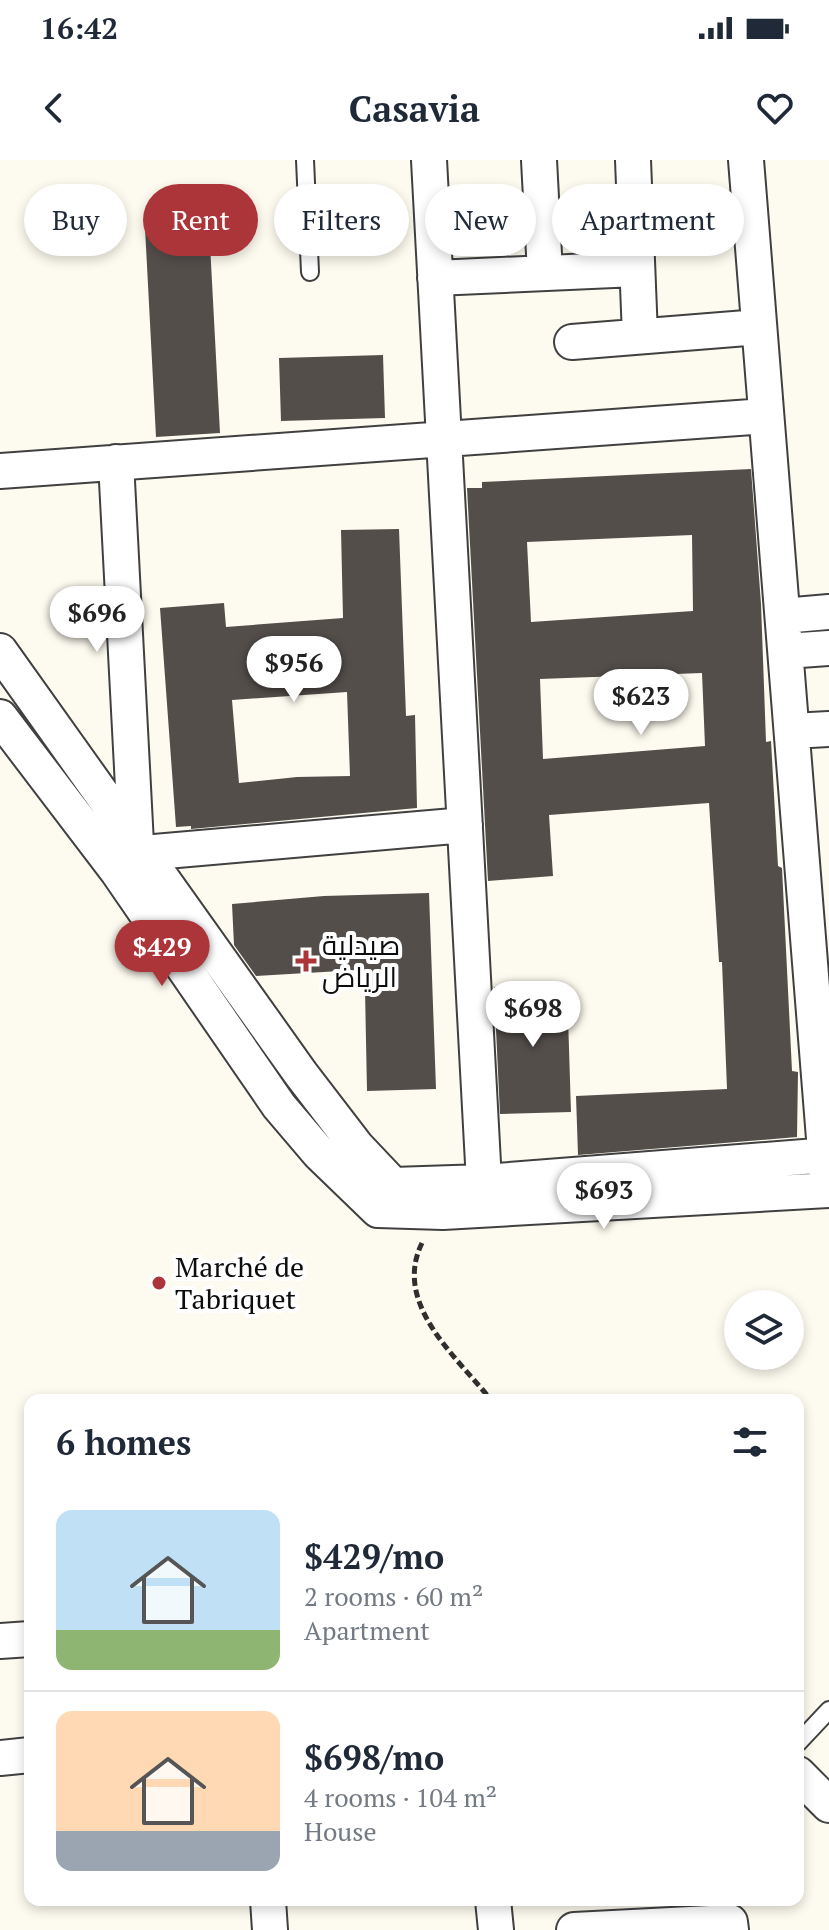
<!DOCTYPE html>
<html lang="en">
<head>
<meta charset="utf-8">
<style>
  :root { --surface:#fff; --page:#f2f2f3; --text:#1f2937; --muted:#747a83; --line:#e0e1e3; --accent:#ac3539 }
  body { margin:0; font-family:"PT Serif",Cairo,serif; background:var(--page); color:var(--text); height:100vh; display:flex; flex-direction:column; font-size:30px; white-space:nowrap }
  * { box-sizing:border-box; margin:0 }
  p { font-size:26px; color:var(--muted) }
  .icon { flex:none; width:44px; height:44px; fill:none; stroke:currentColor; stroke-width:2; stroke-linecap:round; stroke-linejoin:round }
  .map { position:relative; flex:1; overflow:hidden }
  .panel { position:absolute; left:24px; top:1234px; width:780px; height:512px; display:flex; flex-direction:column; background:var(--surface); border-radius:16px; box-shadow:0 4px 12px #0003 }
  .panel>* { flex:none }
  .top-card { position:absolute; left:24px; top:24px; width:782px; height:72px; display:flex; gap:16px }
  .tools { position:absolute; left:724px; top:1130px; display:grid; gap:16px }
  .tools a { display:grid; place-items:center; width:80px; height:80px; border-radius:50%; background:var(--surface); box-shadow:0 4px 12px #0003; font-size:40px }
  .price { position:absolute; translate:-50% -68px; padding:0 18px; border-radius:28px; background:#fff; color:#222; font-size:26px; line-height:52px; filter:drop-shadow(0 2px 4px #0008) }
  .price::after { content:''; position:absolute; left:50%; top:48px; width:24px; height:18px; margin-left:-12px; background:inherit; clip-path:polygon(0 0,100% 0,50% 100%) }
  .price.selected { background:var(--accent); color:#fff }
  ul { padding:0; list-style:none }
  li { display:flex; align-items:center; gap:24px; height:200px; padding:0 32px }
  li+li { border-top:2px solid var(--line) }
  li span { display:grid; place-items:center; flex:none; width:224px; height:160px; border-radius:16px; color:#555 }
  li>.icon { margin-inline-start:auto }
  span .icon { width:96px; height:96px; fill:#fffc; stroke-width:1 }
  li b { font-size:34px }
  h2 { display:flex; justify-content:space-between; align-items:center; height:96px; padding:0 32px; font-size:34px }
  .tag { padding:0 28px; border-radius:36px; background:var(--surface); box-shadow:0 4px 12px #0003; font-size:28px; line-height:72px }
  .tag.selected { background:var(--accent); color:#fff }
  .status { display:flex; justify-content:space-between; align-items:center; height:56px; padding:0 40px; background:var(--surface); direction:ltr }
  .status svg { height:22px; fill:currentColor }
  header { display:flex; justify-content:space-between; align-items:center; height:104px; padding:0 32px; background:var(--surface); font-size:36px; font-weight:800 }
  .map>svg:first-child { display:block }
</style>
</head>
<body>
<div class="status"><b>16:42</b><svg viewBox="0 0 49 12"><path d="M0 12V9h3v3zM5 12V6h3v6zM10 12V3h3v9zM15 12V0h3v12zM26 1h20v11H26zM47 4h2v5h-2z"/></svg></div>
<header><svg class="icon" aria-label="back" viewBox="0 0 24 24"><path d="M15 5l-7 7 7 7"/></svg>Casavia<svg class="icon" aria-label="heart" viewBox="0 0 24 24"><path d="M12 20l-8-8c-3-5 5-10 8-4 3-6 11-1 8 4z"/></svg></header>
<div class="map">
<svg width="829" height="1770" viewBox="0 0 829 1770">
  <rect width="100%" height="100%" fill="#fdfaef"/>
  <path fill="#544e4b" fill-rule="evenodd" d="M209 65 220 273 156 277 145 68Z
    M383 195 385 258 281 261 279 198Z
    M751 309 761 444 766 582 771 581 778 706 782 708 792 911 798 912 797 977 578 995 576 936 727 929 722 802H719L709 643 549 655 553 716 488 721 467 328H482V322ZM692 375 693 451 531 462 527 382ZM702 513 705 586 543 599 540 519Z
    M399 369 406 556 415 555 417 648 191 669V666L176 667 160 448 224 443 226 467 343 458 341 370ZM347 532 350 616 297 617 239 623 232 540Z
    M429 733 436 929 367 931 365 830 357 831V810L256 816 234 785 232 744 324 736Z
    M567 825 571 952 500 954 494 827Z"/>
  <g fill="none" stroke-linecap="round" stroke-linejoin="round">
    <g stroke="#404040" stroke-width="20">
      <path id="service" d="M305 0 310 112
        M798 1583 829 1550"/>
    </g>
    <g stroke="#404040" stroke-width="38">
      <path id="minor" d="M429 0 484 1022
        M539 0 545 113
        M633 0 640 176
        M746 0 827 1016
        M435 118 636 109
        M572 182 759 167
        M116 302 136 684
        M0 311 766 256
        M783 456 829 452
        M0 491 301 914 357 987 393 1025 484 1022 829 995
        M786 491 829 488
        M0 557 118 712 279 946 319 993 378 1050 443 1052 829 1030
        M792 571 829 569
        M143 693 465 665
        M0 1481 30 1479
        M0 1598 30 1595
        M798 1614 829 1645
        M268 1740 270 1770
        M493 1740 496 1770
        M574 1770 730 1762 731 1770"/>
    </g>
    <path stroke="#2f2f2f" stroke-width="5" stroke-dasharray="8 4" stroke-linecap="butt" d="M422 1083C392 1144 457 1197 491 1240"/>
    <use href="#service" stroke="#fff" stroke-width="16"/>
    <use href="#minor" stroke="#fff" stroke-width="34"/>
  </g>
  <g fill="#ac3539" stroke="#fff" stroke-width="3">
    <path d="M302 789h8v8h8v8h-8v8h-8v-8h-8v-8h8z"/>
    <circle cx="159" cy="1123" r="8"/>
  </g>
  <g text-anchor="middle" stroke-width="8" stroke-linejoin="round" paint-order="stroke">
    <g font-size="28" fill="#0d0d0d" stroke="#fff" text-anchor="start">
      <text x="322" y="795">صيدلية<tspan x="322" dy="32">الرياض</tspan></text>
      <text x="175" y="1117">Marché de<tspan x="175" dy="32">Tabriquet</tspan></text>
    </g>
  </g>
</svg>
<div class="tools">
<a><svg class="icon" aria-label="layers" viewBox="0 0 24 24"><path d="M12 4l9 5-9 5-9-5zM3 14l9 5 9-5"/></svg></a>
</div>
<b class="price" style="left:97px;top:494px">$696</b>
<b class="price" style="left:294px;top:544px">$956</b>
<b class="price" style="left:641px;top:577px">$623</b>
<b class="price selected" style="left:162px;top:828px">$429</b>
<b class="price" style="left:533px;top:889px">$698</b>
<b class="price" style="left:604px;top:1071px">$693</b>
<div class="top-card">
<a class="tag">Buy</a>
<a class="tag selected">Rent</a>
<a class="tag">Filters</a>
<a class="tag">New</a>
<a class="tag">Apartment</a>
</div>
<section class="panel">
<h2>6 homes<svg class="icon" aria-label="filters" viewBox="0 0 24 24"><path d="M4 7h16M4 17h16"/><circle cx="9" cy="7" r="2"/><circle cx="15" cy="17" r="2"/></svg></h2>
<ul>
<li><span style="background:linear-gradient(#bfe0f5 75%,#8fb573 0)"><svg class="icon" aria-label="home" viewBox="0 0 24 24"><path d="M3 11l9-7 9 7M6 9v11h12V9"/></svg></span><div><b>$429/mo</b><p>2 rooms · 60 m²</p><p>Apartment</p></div></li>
<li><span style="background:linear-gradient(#ffd9b3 75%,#9aa5b1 0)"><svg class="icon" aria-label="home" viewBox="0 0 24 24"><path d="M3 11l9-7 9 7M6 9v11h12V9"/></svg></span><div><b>$698/mo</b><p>4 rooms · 104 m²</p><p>House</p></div></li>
</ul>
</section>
</div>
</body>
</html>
